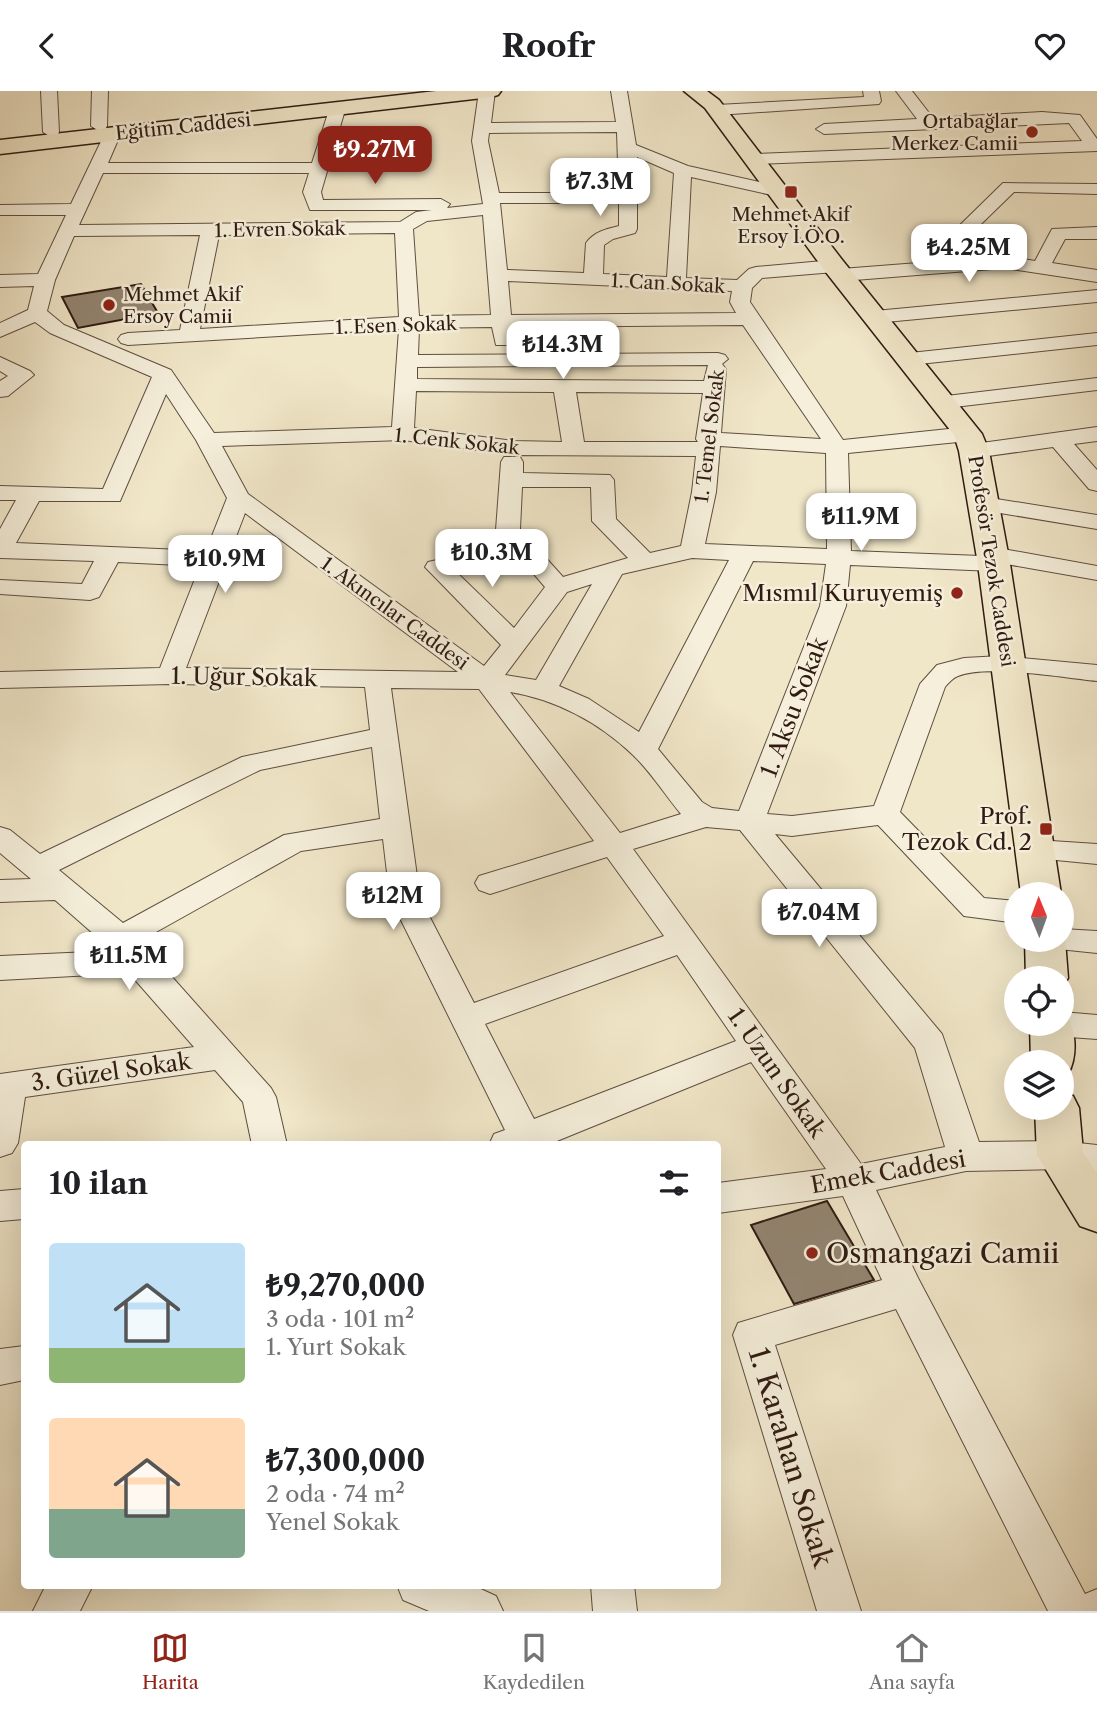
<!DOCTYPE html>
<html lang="tr">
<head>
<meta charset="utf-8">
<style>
  :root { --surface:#fff; --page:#f6f6f6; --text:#202124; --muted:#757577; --line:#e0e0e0; --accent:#8f2418 }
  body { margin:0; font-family:"Libre Caslon Text",serif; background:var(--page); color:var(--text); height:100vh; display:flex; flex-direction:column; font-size:26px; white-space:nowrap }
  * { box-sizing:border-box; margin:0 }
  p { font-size:23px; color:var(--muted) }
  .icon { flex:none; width:38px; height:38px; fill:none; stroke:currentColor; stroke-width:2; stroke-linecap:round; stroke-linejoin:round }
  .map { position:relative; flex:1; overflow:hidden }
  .sheet { position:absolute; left:21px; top:1050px; width:700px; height:448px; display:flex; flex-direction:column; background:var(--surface); border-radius:7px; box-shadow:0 7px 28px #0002 }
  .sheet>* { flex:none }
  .needle { width:46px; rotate:359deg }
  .controls { position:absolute; left:1004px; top:791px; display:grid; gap:14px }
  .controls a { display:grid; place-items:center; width:70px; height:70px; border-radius:50%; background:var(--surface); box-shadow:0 7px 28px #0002; font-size:35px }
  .price { position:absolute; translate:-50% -60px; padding:0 16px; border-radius:14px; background:#fff; color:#222; font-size:23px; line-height:46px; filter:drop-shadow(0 2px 4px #0008) }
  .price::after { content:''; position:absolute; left:50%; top:42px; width:21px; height:16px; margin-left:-10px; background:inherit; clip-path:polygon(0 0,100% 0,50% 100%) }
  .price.selected { background:var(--accent); color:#fff }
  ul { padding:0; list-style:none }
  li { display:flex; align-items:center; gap:21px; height:175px; padding:0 28px }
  li span { display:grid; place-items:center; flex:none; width:196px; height:140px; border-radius:7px; color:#555 }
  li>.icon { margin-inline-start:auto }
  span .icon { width:84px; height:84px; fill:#fffc; stroke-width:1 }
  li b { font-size:30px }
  h2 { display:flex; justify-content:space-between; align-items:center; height:84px; padding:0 28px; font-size:30px }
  header { display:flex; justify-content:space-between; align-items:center; height:91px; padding:0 28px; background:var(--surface); font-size:32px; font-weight:800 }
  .tabs { display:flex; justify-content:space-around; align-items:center; height:98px; border-top:2px solid var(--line); background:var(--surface); font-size:19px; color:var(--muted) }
  .tabs a { display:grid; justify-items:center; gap:4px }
  .tabs .selected { color:var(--accent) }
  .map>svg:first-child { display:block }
</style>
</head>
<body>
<header><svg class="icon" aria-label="back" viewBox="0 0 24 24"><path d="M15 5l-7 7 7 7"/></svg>Roofr<svg class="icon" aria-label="heart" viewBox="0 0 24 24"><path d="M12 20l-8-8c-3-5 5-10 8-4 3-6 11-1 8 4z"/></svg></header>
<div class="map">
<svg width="1097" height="1520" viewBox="0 0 1097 1520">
  <rect width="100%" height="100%" fill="#f0e6c8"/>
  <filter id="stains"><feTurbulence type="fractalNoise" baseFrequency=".00286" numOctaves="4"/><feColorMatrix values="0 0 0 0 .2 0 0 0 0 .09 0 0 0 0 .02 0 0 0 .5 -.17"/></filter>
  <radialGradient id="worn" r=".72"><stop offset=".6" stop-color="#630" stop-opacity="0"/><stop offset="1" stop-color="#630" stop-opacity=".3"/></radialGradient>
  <path fill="#938571" stroke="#2f1b13" stroke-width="2" d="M141 193 158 222 78 237 62 206Z
    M827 1110 874 1189 794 1213 751 1134Z"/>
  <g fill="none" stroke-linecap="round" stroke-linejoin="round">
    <g stroke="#5f4e40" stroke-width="2">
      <path id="minor" d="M41 0H57L59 41 57 45 51 46 43 41Z
        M92 0H108L107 35 105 39 99 40 91 35Z
        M479 0H495L491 32 616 31 611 0H627L636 54 688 75 782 96 785 100 776 105 691 86 686 187 737 189 749 178 756 176 834 169 841 171 844 175 841 178 970 168 958 136 1003 92 1097 93V103L1014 101 977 137 988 167 1005 165 1035 170 1052 138 1097 136V148H1065L1052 172 1097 179V191L1005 177 842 190 835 188 832 184 835 181 762 187 752 197 750 211 843 349 968 336 976 338 979 343 976 348 968 350 848 362 851 460 981 465 983 458 992 456 1097 475V489L1006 473 1003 478 994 480 850 474 846 515 767 723 792 725 874 715 920 593 937 574 964 567 1001 565 1097 574V590C1064 587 987 573 958 585 953 587 949 591 945 596L900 721 984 807 1017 810V832L964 825 878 734 792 745 775 743 942 943 979 1051 1060 1050 1097 1054V1082L1060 1078 966 1080 876 1099 918 1187 1085 1503 1097 1498V1520H1048L896 1218 775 1254 861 1520H817L733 1244 738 1232 882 1189 843 1105 718 1122V1092L826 1078 751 971 547 1054H489L494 1043 505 1039 390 807 383 748 301 760 140 850 271 997 276 1006 287 1054H252L243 1011 215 979 25 1006 18 1052 12 1062 0 1066V983L194 956 129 882 0 889V865L113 860 55 809 0 811V789L31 788 0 762V736L10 739 40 763 242 666 370 639 365 596 170 593 0 597V581L160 577 200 475 118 471 99 506 90 509 0 503V489L82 493 94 470 0 467V438L16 409H0V395L103 398 152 286 50 242 35 231 0 246V232L28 219 34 195 0 196V184L38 183 66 124H0V114L71 113 105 42 113 37 121 42 108 72H312L329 19 337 14 345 19 321 101 323 109 441 108 450 113 447 117 483 113 472 50ZM617 41 619 102H499L488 50 489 42ZM637 66 674 82 667 186 603 183 604 154 613 148 635 142 637 138ZM103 82H309L303 101 310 119H432L416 121 400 131 79 134ZM500 112H619V135C606 138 594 141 586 152L584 182 507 179ZM483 124 491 224 419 225 413 138 427 130ZM395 142 399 226 200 238 219 144ZM200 144 180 239 128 242 121 244 118 248 121 252 128 254 399 238 392 336 214 342 171 279 64 234 47 220 55 189 74 145ZM508 190 732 200 730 211 736 222 511 224ZM743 234 821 348 721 342 726 278 722 273 728 268 725 264 718 262 418 264 419 237 492 236 496 254H510L513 250 512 236ZM708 274 704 290 417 288V276ZM416 300 554 301 562 351 513 350 414 337ZM576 301 703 302 696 348 698 351H584ZM166 303 196 349 227 407 206 460 16 452 39 410H120ZM403 349 513 364 696 365 692 401 681 455 650 462 616 428 614 389 610 384 523 382V371L520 366H504L501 371 496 439 545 496 514 537 446 471 437 469 428 471 425 476 501 554 484 575 248 403 222 355ZM720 355 826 362 827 458 705 453 716 401ZM522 396H591L592 430 628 467 563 486 520 438ZM245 422 458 581 186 577ZM692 467 729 469 639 641 589 608 559 595 622 483ZM753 470 826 473 820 515 739 720 712 717 702 711 658 658ZM592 493 536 589 505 584 567 501ZM391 597 479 598 594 750 479 785 475 792 479 799 490 803 607 766 664 845 474 912 420 807ZM510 601C555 608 600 632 633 664 651 681 665 704 681 723L620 742ZM372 656 380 728 284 744 123 832 59 779 260 679ZM706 736 740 739 915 957 945 1056 861 1073 633 758ZM677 864 736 950 534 1028 485 933Z
        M863 0H879L881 10 879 13 717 24 709 19 717 14 864 6Z
        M896 0H912L933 27 1042 21 1080 24 1097 48V60L753 73 744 68 753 63 1082 50 1069 32 824 43 816 38 824 33 917 28Z
        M1097 199V211L875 232 868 230 865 226 868 222 875 220Z
        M1097 242V254L910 274 903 272 900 268 903 264 910 262Z
        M0 266 30 280 34 284 8 305 0 306V290L8 285 0 280Z
        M1097 287V299L946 317 938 316 935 311 938 306 946 305Z
        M1097 336V350L1074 353 1097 379V400L1089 398 1053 356 974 367 966 365 963 360 966 355 974 353Z
        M984 406 1097 424V438L976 418 972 413 976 408Z
        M1036 749 1097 753V773L1025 766 1021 759 1025 752Z
        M1062 838 1097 840V862L1049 857 1044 849H1062Z
        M1062 921 1097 924V948L1055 945 1043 942 1039 933H1062Z
        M24 1098V1128L0 1130V1100Z
        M24 1255V1289L0 1294V1258Z
        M46 1494H93L80 1520H33Z
        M397 1494H472L496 1505 503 1520H429L403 1509Z
        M591 1494H634L637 1520H593Z"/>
    </g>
    <g stroke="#2f1b13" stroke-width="3">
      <path id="major" d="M436 0H501L498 4 491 6 0 63V49Z
        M684 0H707L719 9 843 170 982 343 989 360 1010 473 1061 803H1021L978 473 959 360 954 344 825 180 705 17Z
        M1062 844 1065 849 1068 887 1062 897V887H1026L1025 849H1062Z
        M1062 920 1066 922C1076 939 1078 965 1068 983L1062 985V971H1031L1030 933H1062Z
        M1062 1001 1073 1005 1079 1017 1083 1061 1097 1082V1141L1080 1135 1037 1064 1035 1017H1062Z"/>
    </g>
    <use href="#minor" fill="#f5efdb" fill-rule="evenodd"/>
    <use href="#major" fill="#f0e6c8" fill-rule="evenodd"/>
  </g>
  <g fill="#8f2418" stroke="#f5efdb" stroke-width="2.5">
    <circle cx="1032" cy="41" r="7"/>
    <rect x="784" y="94" width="14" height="14" rx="3.5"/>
    <circle cx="109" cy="214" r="7"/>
    <circle cx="957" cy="502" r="7"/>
    <rect x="1039" y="731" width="14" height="14" rx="3.5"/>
    <circle cx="812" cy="1162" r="7"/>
  </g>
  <g text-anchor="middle" stroke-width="5" stroke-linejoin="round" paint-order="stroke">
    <g font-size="19" fill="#2f1b13" stroke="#f5efdb" text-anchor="end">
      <text x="1018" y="37">Ortabağlar<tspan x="1018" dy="22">Merkez Camii</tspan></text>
      <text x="791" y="130" text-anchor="middle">Mehmet Akif<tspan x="791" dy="22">Ersoy İ.Ö.O.</tspan></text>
      <text x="123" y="210" text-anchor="start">Mehmet Akif<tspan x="123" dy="22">Ersoy Camii</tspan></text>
    </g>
    <g font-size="19" fill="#2f1b13" stroke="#f5efdb">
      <text transform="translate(183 35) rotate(-6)" y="7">Eğitim Caddesi</text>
      <text transform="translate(280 138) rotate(-1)" y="7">1. Evren Sokak</text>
      <text transform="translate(668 192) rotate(3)" y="7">1. Can Sokak</text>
      <text transform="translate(396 234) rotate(-2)" y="7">1. Esen Sokak</text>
      <text transform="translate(709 345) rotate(-83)" y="7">1. Temel Sokak</text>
      <text transform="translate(457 350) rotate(6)" y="7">1. Cenk Sokak</text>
      <text transform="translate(992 470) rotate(81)" y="7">Profesör Tezok Caddesi</text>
      <text transform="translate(395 522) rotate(36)" y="7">1. Akıncılar Caddesi</text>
    </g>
    <g font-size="23" fill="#2f1b13" stroke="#f5efdb" text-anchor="end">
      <text x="943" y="510">Mısmıl Kuruyemiş</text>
      <text x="1032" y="733">Prof.<tspan x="1032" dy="26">Tezok Cd. 2</tspan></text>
    </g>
    <g font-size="23" fill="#2f1b13" stroke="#f5efdb">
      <text transform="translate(244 586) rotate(1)" y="8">1. Uğur Sokak</text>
      <text transform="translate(794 616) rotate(-69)" y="8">1. Aksu Sokak</text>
      <text transform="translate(111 981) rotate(-8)" y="8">3. Güzel Sokak</text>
      <text transform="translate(777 982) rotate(55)" y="8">1. Uzun Sokak</text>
      <text transform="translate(888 1081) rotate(-10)" y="8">Emek Caddesi</text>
    </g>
    <g font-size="28" fill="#2f1b13" stroke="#f5efdb" text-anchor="start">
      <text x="826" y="1172">Osmangazi Camii</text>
    </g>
    <g font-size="28" fill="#2f1b13" stroke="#f5efdb">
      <text transform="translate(791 1366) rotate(73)" y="10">1. Karahan Sokak</text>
    </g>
  </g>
  <rect width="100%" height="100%" filter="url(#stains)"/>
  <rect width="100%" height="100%" fill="url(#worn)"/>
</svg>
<div class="controls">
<a><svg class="needle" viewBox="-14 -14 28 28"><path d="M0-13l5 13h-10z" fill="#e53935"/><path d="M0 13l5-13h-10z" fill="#757577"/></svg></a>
<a><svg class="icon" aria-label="locate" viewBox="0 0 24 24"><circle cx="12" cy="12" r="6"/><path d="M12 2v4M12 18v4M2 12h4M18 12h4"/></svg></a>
<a><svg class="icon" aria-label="layers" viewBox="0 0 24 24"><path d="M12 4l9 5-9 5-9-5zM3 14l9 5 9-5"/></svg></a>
</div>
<b class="price selected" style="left:375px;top:95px">₺9.27M</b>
<b class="price" style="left:600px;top:127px">₺7.3M</b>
<b class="price" style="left:969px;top:193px">₺4.25M</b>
<b class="price" style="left:563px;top:290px">₺14.3M</b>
<b class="price" style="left:861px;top:462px">₺11.9M</b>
<b class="price" style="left:492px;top:498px">₺10.3M</b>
<b class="price" style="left:225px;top:504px">₺10.9M</b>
<b class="price" style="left:393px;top:841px">₺12M</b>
<b class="price" style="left:819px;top:858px">₺7.04M</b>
<b class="price" style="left:129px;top:901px">₺11.5M</b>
<section class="sheet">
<h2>10 ilan<svg class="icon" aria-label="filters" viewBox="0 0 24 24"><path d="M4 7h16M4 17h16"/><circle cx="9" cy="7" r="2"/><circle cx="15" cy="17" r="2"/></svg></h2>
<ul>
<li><span style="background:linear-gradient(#bfe0f5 75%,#8fb573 0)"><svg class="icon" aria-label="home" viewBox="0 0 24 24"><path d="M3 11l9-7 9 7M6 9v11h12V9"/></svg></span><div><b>₺9,270,000</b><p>3 oda · 101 m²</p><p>1. Yurt Sokak</p></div></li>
<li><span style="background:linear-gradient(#ffd9b3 65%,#7fa58c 0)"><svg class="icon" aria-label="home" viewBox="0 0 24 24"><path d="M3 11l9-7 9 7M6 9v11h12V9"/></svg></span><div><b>₺7,300,000</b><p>2 oda · 74 m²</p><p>Yenel Sokak</p></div></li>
</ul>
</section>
</div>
<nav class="tabs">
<a class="selected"><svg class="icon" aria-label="map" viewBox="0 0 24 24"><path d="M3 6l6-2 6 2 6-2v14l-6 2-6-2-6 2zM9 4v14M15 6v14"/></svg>Harita</a>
<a><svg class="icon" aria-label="saved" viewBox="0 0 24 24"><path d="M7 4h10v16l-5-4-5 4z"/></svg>Kaydedilen</a>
<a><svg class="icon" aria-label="home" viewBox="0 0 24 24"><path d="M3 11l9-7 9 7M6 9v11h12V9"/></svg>Ana sayfa</a>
</nav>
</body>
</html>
